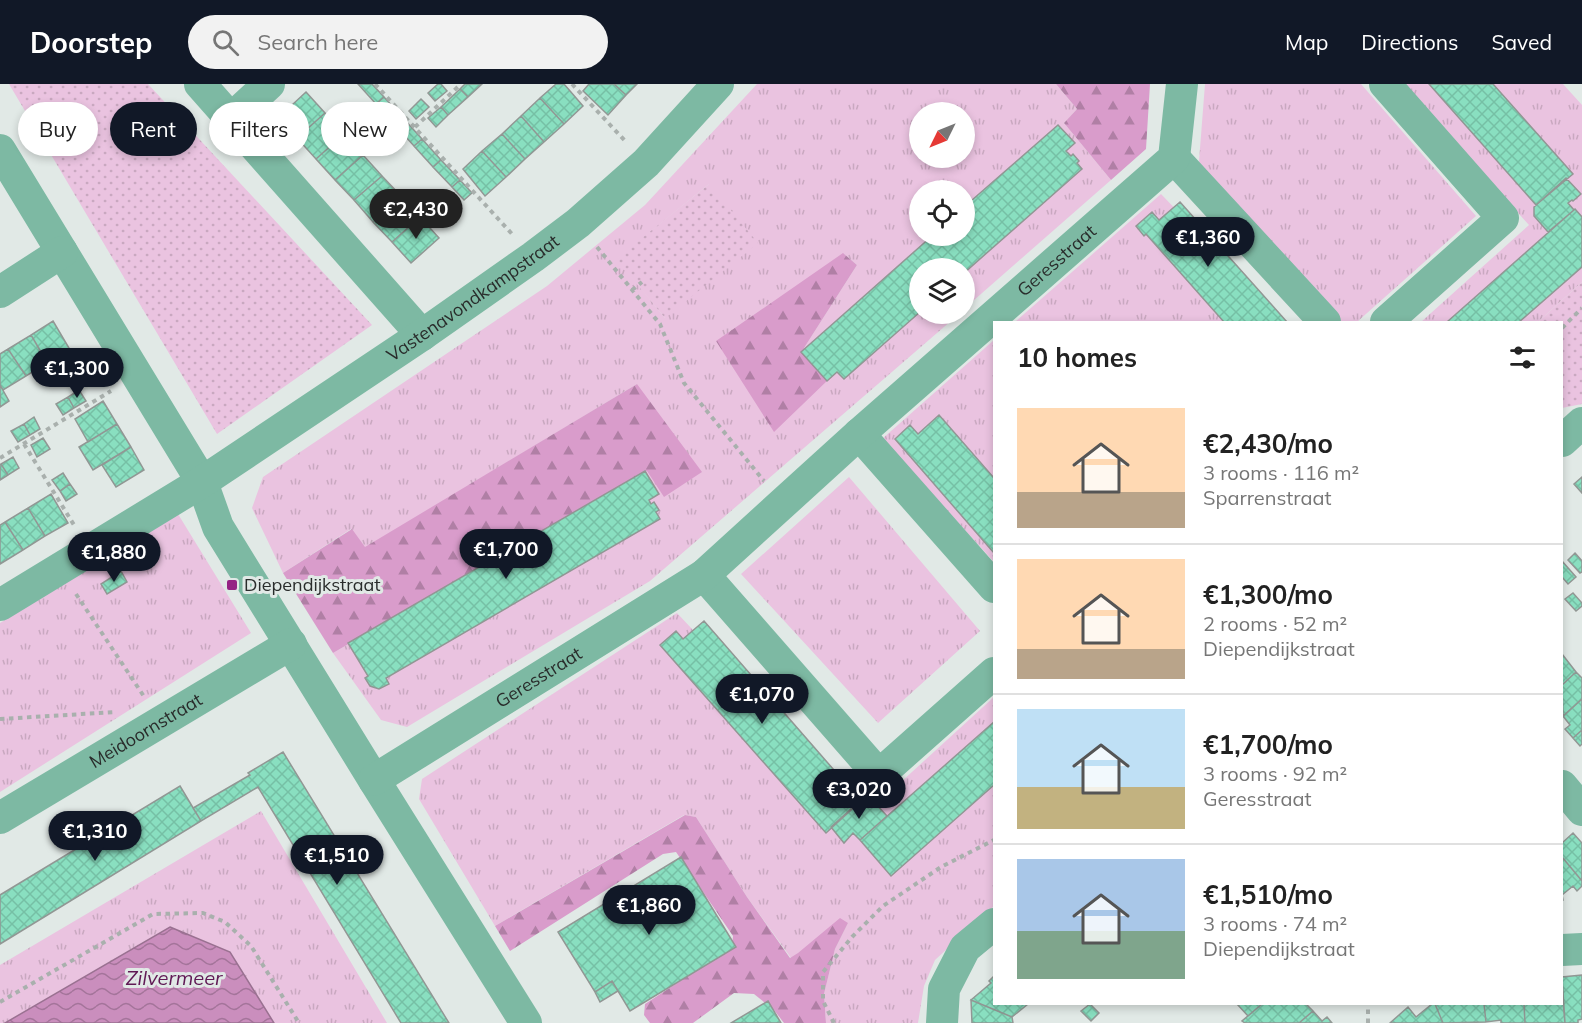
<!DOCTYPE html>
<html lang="en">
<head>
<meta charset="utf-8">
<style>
  :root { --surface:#fff; --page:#f2f2f2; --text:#222; --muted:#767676; --line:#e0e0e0; --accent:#111827 }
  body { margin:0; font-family:Mulish,sans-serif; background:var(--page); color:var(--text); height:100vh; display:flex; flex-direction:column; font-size:22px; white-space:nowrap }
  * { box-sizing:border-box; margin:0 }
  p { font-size:20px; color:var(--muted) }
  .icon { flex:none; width:33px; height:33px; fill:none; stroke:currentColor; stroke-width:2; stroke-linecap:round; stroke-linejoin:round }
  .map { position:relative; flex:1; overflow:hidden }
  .drawer { position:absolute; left:993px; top:237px; width:570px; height:684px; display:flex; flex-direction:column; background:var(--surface); border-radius:0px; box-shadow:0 3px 9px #0003 }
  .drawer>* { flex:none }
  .top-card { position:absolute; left:18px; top:18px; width:570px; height:54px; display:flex; gap:12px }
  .needle { width:39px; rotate:227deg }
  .controls { position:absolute; left:909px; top:18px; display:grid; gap:12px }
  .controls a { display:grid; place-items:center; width:66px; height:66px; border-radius:50%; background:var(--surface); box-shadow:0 3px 9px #0003; font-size:30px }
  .price { position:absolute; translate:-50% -51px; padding:0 14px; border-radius:21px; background:var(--accent); color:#fff; font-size:20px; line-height:39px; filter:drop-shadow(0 2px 3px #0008) }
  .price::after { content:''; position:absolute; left:50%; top:36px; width:18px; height:14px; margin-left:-9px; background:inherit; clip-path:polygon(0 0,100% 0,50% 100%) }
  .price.on { background:#222; color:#fff }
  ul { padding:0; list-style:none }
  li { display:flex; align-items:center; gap:18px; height:150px; padding:0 24px }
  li+li { border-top:2px solid var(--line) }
  li span { display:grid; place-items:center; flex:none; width:168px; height:120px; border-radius:0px; color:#555 }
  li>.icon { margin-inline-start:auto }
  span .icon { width:72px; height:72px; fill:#fffc; stroke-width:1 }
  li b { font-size:26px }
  h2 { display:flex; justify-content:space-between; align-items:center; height:72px; padding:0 24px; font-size:26px }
  .tag { padding:0 21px; border-radius:27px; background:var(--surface); box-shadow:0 3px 9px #0003; font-size:21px; line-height:54px }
  .tag.on { background:var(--accent); color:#fff }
  header { display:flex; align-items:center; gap:36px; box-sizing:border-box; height:84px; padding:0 30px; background:var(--accent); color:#fff }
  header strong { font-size:28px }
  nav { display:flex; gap:33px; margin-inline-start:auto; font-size:21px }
  .search { width:420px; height:54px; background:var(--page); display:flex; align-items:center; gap:15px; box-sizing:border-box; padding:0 21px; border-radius:33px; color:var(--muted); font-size:22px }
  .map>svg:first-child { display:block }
</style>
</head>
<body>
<header>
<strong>Doorstep</strong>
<div class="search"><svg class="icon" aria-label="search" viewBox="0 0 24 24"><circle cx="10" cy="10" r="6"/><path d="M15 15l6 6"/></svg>Search here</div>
<nav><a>Map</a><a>Directions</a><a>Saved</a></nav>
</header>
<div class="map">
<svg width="1582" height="939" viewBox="0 0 1582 939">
  <defs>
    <pattern id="grass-tufts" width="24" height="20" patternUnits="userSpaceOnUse" patternTransform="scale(1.5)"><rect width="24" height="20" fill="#eac3e0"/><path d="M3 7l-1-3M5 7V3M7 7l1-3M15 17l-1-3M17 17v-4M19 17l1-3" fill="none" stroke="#c9a8c0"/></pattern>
    <pattern id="forest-firs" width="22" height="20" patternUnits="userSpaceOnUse" patternTransform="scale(1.5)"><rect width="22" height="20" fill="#d99ccb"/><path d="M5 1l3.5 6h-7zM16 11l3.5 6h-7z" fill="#b07fa5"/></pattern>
    <pattern id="park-dots" width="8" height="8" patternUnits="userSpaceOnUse" patternTransform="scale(1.5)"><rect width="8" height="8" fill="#eac3e0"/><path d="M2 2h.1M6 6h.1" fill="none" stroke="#c9a8c0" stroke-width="1.8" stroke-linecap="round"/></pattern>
    <pattern id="water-waves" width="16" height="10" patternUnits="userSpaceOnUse" patternTransform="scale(1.5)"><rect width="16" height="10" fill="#ca8ebd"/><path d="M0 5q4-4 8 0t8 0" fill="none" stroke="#a4749a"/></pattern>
    <pattern id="building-cross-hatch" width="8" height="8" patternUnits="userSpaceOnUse" patternTransform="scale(1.5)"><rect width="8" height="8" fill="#89dfc0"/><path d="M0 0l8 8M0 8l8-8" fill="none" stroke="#76c0a5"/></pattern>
  </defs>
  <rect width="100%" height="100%" fill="#e1e9e6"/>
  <path fill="url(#grass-tufts)" fill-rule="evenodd" d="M757 0H1056L1077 25 1064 39 1111 96 965 224 964 184H920V230H959L650 497 407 643 381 636 333 569 647 387 637 300 365 464 351 445 283 489 252 424 263 393 547 202 645 121ZM920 28H964V74H920ZM709 100 665 234 617 175ZM920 106H964V152H920ZM844 170 857 181 804 264Z
    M1205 0H1361L1476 132 1357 238H1335L1198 90Z
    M1402 0H1563L1582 21V198L1538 238H1421L1529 141Z
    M1161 110 1284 238H1015Z
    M994 256V478L882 355Z
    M849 393 980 547 878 639 741 490Z
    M178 430 251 549 0 708V539Z
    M677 529 866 730 994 613V822L935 876 924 902 918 939H826L824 910 835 865 848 839 791 874 747 813 696 733 684 731 495 842 419 715 422 695Z
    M261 727 387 939H274L230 868 170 843 5 939H0V881Z"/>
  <path fill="url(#forest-firs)" d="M1056 0H1150L1146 65 1111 96 1064 39 1077 25Z
    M843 169 857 181 804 264 829 295 774 348 716 257Z
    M637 300 702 388 664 413 647 387 333 569 283 489 352 445 365 463Z
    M685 731 696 733 747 813 790 874 798 869 840 834 848 839 835 865 824 910 826 939H784L774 926 754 910 734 909 693 939H650L644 931 645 920 732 863 733 852 676 768 663 770 510 867 495 842Z"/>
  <path fill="url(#park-dots)" d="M9 0H148L372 241 217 350Z
    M709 100 758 159 665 234 616 175Z
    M1582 198V320L1562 324V238H1538Z"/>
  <path fill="url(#water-waves)" stroke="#9a7191" stroke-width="1.5" d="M170 843 230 868 274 939H5Z"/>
  <path fill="url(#building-cross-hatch)" stroke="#919794" stroke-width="1.5" d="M358 0H372L384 13 376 20Z
    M438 0H441L447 7 435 17 428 9Z
    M465 0H482L468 13 460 5Z
    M556 0H564L583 22 564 40 540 14Z
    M589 0H614L626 11 608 31 583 7Z
    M614 0H637L626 11Z
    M1429 0H1493L1573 90 1536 121Z
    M460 5 468 13 448 31 441 23Z
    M306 8 325 29 297 54 278 34Z
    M384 13 403 34 395 41 376 20Z
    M540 14 564 40 544 58 521 32Z
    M421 15 429 23 416 35 409 27Z
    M441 23 448 31 436 43 428 34Z
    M325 29 344 50 316 75 297 54Z
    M521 32 544 58 525 75 502 50Z
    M403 34 422 55 414 62 395 41Z
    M1058 41 1075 59 1066 67 1071 72 1073 70 1079 77 1077 79 1082 85 964 189V184H920V228L844 295 837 288 827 297 801 268 932 152H964V123Z
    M344 50 363 71 335 96 316 75Z
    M502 50 525 75 506 93 482 67Z
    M422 55 441 76 433 83 414 62Z
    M482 67 506 93 485 112 463 85Z
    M363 71 382 92 354 116 335 96Z
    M441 76 460 96 452 103 433 83Z
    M382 92 401 112 373 138 354 116Z
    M1566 94 1581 110 1573 117 1572 116 1568 119 1574 126 1548 148 1534 132V123Z
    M460 96 472 109 464 116 452 103Z
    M401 112 420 133 392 158 373 138Z
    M1180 118 1287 238H1224L1146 150 1144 152 1136 142 1152 128 1159 136Z
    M1575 125 1582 133V183L1519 238H1447Z
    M420 133 439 154 411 179 392 158Z
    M53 237 79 281 57 295 31 251Z
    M31 251 47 279 26 292 8 265Z
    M8 265 26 292 3 306 0 301V270Z
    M0 301 9 317 0 323Z
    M79 306 86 317 74 324 68 313Z
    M68 313 74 324 63 331 56 320Z
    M103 317 117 340 88 358 75 335Z
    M939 331 994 394V469L895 355 910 341 918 350Z
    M34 333 40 345 30 351 24 340Z
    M24 340 30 351 18 358 11 347Z
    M117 340 131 363 93 386 79 363Z
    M43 354 50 365 37 373 31 361Z
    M131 363 144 386 116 403 102 381Z
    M13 373 19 384 8 391 1 380Z
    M1 380 8 391 0 396V381Z
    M645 387 659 410 649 416 651 420 654 418 659 426 656 428 660 435 386 594 389 600 379 605 370 602 365 594 368 592 348 559Z
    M63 389 70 400 60 407 52 396Z
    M1582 393V409L1574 400Z
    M70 400 77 410 66 417 60 407Z
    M51 410 68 439 45 452 28 424Z
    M28 424 45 452 23 466 5 438Z
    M5 438 23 466 0 480V441Z
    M1575 469 1582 477V488L1580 489 1568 476Z
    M1562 477 1576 493 1568 500 1562 493Z
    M121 487 127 498 107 510 101 500Z
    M1573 509 1582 519V522L1576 527 1565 515Z
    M704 537 861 717 826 749 660 561 676 547 683 555Z
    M1562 570 1576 588 1562 601Z
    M1576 588 1582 594V615L1563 632 1562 601Z
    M1582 615V646L1573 654 1565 645 1570 641 1563 632Z
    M994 638V701L891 792 860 756Z
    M1582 646V660L1580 662 1573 654Z
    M283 668 449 939H401L258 703 201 737 193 724 250 691 248 689Z
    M180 702 201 737 0 860V811Z
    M863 714 872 716 887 732 860 756 853 749 844 759 831 743Z
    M1573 749 1582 759V797L1562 773V759Z
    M681 773 736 863 630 927 612 897 595 908 558 848Z
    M1562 773 1582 797V802L1577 807 1573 802 1562 811 1563 816H1562Z
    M1582 891V935L1578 936V939H1565L1562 893Z
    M994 892V920H1028L1012 933 971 916 991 899 989 897Z
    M612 897 618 907 600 918 595 908Z
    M1562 906 1565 939H1525L1524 920H1562Z
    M971 916 1012 933 1013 939H972Z
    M768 917 781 939H731Z
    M1090 920 1099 929 1091 937 1081 927Z
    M1237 920H1262L1248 932Z
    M1262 920H1306L1313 927 1299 939H1245L1242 937Z
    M1432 920H1435L1443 939H1390L1408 923 1416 933Z
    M1435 920H1484L1486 938 1443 939Z
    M1484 920H1524L1525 939H1501V936L1486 938Z
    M1313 927 1322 937 1327 933 1332 939H1299Z"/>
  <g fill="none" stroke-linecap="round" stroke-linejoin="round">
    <path stroke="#a9b0ad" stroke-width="4" stroke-dasharray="4.5 4.5" stroke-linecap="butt" d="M375 0 512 150
      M572 0 627 59
      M415 43 461 0
      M597 163 660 240 684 299 764 397
      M632 206 642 198
      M1562 244 1582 224
      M24 360 74 441
      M0 374 111 307
      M76 510 145 614
      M0 635 116 628
      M0 918 153 830 203 829 225 838 251 862 299 939
      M834 939 823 917V888L852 853 883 822 941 783 994 756
      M1368 939V920"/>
    <g stroke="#7db9a3" stroke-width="32">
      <path d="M200 0 422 251"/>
      <path d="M1385 0 1503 134 1386 238"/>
      <path d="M231 35 269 0"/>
      <path d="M0 66 202 398 218 443 374 696 526 939"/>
      <path d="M1174 74 1325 238"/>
      <path d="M0 208 62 168"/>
      <path d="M859 350 994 503"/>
      <path d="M1562 357 1582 339"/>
      <path d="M704 491 879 691 994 589"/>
      <path id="s1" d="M0 521 202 398 422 251 533 173 578 139 646 79 718 0"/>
      <path id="s2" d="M374 696 704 491 859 350 1174 74 1182 0"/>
      <path d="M1562 702 1582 726"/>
      <path id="s3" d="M0 734 291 560"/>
      <path d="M1562 866 1582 865"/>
      <path d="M942 939 944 905 965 864 994 840"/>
    </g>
  </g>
  <rect fill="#952484" stroke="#e1e9e6" stroke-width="2" x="226" y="495" width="12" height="12" rx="3"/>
  <g text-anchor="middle" stroke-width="6" stroke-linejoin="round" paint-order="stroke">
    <g font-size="18" fill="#292c2b" stroke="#e1e9e6">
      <text dy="6" stroke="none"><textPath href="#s2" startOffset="861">Geresstraat</textPath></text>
      <text dy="6" stroke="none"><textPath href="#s1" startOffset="564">Vastenavondkampstraat</textPath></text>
      <text dy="6" stroke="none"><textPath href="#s2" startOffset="194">Geresstraat</textPath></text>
      <text dy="6" stroke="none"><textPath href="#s3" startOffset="170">Meidoornstraat</textPath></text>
    </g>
    <g font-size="18" fill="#292c2b" stroke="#e1e9e6" text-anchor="start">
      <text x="244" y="507">Diependijkstraat</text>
    </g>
    <g font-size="20" font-style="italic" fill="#601955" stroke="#e1e9e6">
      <text x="174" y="901">Zilvermeer</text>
    </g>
  </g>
</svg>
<div class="controls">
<a><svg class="needle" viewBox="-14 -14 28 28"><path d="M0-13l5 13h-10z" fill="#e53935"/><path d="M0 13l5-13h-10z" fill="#767676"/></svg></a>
<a><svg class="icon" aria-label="locate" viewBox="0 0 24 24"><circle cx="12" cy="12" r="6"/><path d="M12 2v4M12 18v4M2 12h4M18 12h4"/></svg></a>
<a><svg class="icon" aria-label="layers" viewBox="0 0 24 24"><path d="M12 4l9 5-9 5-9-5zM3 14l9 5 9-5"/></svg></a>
</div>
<b class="price on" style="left:416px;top:156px">€2,430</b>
<b class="price" style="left:1208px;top:184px">€1,360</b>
<b class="price" style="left:77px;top:315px">€1,300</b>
<b class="price" style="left:506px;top:496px">€1,700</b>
<b class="price" style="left:114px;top:499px">€1,880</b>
<b class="price" style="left:762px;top:641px">€1,070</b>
<b class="price" style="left:859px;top:736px">€3,020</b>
<b class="price" style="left:95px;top:778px">€1,310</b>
<b class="price" style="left:337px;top:802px">€1,510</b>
<b class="price" style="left:649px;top:852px">€1,860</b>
<div class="top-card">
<a class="tag">Buy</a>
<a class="tag on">Rent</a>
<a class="tag">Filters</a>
<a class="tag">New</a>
</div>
<section class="drawer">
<h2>10 homes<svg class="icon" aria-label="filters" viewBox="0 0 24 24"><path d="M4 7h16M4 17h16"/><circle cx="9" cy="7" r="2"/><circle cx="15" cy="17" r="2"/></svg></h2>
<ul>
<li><span style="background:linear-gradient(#ffd9b3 70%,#b9a48a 0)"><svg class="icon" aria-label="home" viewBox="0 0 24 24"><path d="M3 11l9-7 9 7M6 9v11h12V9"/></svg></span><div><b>€2,430/mo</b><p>3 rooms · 116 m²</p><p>Sparrenstraat</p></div></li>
<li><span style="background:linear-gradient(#ffd9b3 75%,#b9a48a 0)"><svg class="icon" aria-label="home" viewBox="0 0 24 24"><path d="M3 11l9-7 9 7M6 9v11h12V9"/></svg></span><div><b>€1,300/mo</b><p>2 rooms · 52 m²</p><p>Diependijkstraat</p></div></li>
<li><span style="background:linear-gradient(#bfe0f5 65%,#c2b280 0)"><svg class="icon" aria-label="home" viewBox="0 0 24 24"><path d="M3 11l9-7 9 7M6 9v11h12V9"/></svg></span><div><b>€1,700/mo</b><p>3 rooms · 92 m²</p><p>Geresstraat</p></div></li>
<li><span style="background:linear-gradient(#a9c7e8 60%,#7fa58c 0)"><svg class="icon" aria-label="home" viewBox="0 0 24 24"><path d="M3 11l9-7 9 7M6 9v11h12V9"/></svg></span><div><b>€1,510/mo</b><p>3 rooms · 74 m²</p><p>Diependijkstraat</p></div></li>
</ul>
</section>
</div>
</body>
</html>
